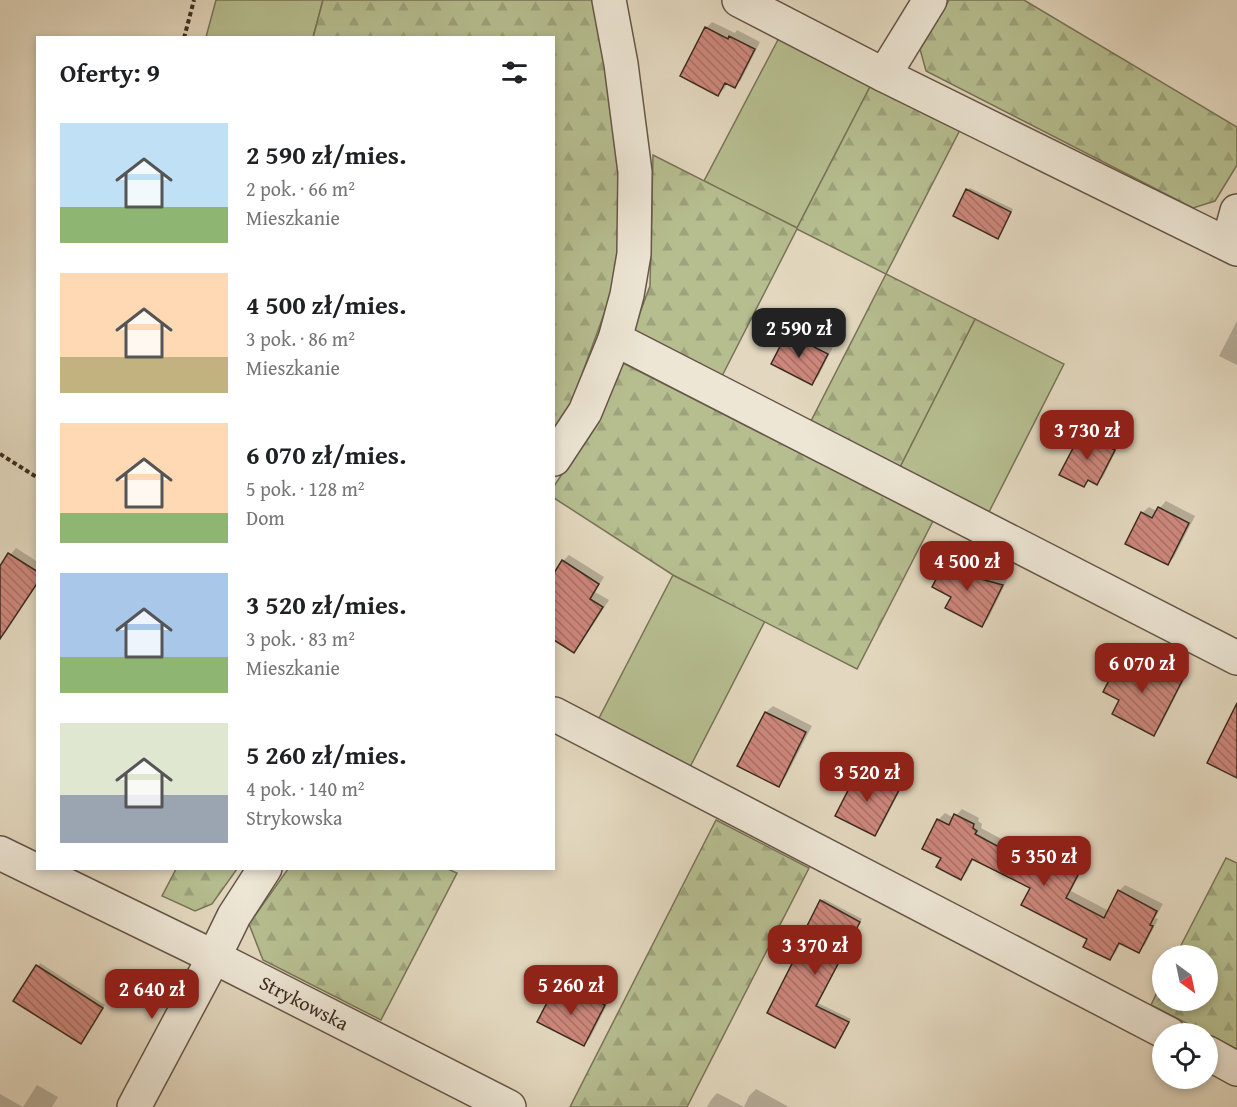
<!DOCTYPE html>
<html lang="pl">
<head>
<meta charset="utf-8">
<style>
  :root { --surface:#fff; --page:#f6f6f6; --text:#202124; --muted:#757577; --accent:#8f2418 }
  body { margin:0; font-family:"Gentium Book Plus",serif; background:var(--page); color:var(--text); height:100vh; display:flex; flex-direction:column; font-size:22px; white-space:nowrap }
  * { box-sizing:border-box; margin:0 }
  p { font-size:20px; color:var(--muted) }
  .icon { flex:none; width:33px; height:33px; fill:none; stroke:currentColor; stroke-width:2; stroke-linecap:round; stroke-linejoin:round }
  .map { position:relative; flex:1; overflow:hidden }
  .sheet { position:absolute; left:36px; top:36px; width:519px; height:834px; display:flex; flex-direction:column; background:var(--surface); border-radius:0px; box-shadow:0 3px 9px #0003 }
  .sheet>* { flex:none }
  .needle { width:39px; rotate:147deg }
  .buttons { position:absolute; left:1152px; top:945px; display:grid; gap:12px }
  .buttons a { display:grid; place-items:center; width:66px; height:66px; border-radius:50%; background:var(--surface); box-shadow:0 3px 9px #0003; font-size:30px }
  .price { position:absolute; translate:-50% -51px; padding:0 14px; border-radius:12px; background:var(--accent); color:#fff; font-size:20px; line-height:39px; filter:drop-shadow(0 2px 3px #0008) }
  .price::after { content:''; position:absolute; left:50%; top:36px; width:18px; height:14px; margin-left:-9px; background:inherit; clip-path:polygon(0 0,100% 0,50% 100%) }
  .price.on { background:#222; color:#fff }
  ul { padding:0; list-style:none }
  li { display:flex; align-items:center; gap:18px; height:150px; padding:0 24px }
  li span { display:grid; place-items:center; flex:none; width:168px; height:120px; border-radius:0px; color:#555 }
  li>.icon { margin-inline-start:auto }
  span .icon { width:72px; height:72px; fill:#fffc; stroke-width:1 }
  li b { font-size:26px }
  h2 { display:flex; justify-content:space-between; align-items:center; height:72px; padding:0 24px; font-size:26px }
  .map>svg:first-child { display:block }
</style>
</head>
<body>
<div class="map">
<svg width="1237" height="1107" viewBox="0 0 1237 1107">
  <defs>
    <pattern id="forest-firs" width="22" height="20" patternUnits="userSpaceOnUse" patternTransform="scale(1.5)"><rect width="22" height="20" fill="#b6be90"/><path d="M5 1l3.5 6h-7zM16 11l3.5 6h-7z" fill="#9da37c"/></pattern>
    <pattern id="building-back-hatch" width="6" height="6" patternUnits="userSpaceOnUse" patternTransform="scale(1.5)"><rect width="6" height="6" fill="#cd877c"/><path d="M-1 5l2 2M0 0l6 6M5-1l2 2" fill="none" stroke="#a86f65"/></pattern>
  </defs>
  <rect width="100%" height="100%" fill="#e3d8bf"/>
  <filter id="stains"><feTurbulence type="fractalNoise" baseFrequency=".00333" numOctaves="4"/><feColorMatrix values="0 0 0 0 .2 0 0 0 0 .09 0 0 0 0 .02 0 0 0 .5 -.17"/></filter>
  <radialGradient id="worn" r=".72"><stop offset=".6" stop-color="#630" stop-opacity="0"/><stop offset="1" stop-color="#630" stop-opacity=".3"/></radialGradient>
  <path fill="#b6be90" stroke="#797458" stroke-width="1.5" d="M216 0H323L313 37H206Z
    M781 34 873 81 797 228 704 181Z
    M975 319 1064 364 989 512 900 467Z
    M673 575 765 621 689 769 597 722Z"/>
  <path fill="url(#forest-firs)" stroke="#797458" stroke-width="1.5" d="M323 0H592L621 143 618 276 571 404 554 429V38H313Z
    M949 0H1024L1237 127V165L1215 201 1193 208 926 71 920 49Z
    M873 81 962 126 886 274 975 319 900 467 811 421 886 274 797 229 722 376 633 331 650 286 653 155 797 228Z
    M621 362 933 521 857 669 673 575 554 498V486L599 419Z
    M716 820 809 868 687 1107H570Z
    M1226 858 1237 863V1049L1151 1005 1162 982V1000H1208V956L1176 955Z
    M176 869V868L237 869 212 904 195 911 162 896Z
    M448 869 457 873 381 1020 263 960 249 924 288 869Z"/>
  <path fill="#0003" d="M712 22 735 33 737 30 760 42 741 80 735 86 727 82 725 88 718 94 706 28Z
    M970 188 1013 209 1001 234 998 237 967 190Z
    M1237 321V365L1219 356Z
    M795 328 833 347 818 377 811 383 789 334Z
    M1088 427 1120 443 1103 477 1097 483 1089 479 1084 485 1082 434Z
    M1166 501 1195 516 1174 557 1168 564 1142 513 1149 507 1157 511Z
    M16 548 38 562V583L6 632 0 638V567Z
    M955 551 975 561 971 569 1008 578 988 619 981 625 953 597 949 557Z
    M569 555 604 577 595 592 609 600 580 645 574 651 554 638V608L563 593 554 587V576L563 561Z
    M1129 650 1161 666 1165 661 1188 672 1160 727 1153 734 1121 700 1123 656Z
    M773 706 812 726 785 778 778 785 739 765 766 712Z
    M866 764 904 783 881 827 875 834 860 770Z
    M962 809 979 818 978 821 982 824 981 828 1024 851 1031 845 1043 851 1046 845 1053 839 1074 850 1070 857 1085 864 1071 891 1109 911 1119 891 1125 885 1163 904 1155 918 1158 919 1145 945 1139 951 1121 942 1116 952 1110 959 1032 887 974 858 967 872 961 878 943 858 938 820 945 813 954 818Z
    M824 899 862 919 818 1003 851 1019 838 1044 835 1046 769 1012 807 937 821 901Z
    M40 963 105 1005 83 1040 38 966Z
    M562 981 588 993 592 989 610 999 590 1038 584 1044 556 988Z
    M37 1085 58 1097 52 1107H0V1094L23 1107Z
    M756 1089 787 1106V1107H707L711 1100 717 1093 744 1107 749 1096Z"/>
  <path fill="url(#building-back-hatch)" stroke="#3c2b20" stroke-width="1.5" d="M705 27 728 39 729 36 755 49 735 88 725 83 718 96 680 76Z
    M966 189 1011 212 998 239 953 216Z
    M787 333 828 354 812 385 771 364Z
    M1081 433 1115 450 1097 485 1088 480 1084 487 1059 475Z
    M1158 507 1189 523 1168 565 1125 544 1141 512 1152 518Z
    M8 553 38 572V582L0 639V566Z
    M948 557 969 567 966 575 1003 585 982 627 945 608 951 597 932 587Z
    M562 560 599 584 590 599 603 607 574 653 554 640V573Z
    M1122 655 1155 672 1158 667 1183 679 1154 736 1112 714 1119 700 1103 692Z
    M1237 703V778L1207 763Z
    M765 712 806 732 779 787 737 766Z
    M859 769 899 790 875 836 835 816Z
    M954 814 974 824 973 828 977 831 975 834 1019 858 1023 850 1038 858 1045 844 1069 857 1065 864 1080 871 1066 898 1104 918 1118 890 1157 911 1150 925 1153 926 1139 953 1119 943 1110 960 1083 947 1087 939 1021 905 1030 888 972 859 961 880 936 867 941 858 922 849 937 819 949 825Z
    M820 900 860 922 816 1006 849 1022 835 1048 767 1013 805 938 802 936Z
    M36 965 103 1008 81 1044 13 1001Z
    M555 987 582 1000 584 995 605 1005 584 1046 537 1022Z"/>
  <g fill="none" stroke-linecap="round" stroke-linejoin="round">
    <g stroke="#665648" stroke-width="36">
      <g id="minor">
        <path d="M739 0 884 75 1237 249"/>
        <path d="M884 75 930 0"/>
        <path d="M1228 244 1237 211"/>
        <path d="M615 339 1237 658"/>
        <path d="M554 459 585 412 615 339 627 295 634 254 635 172 621 64 609 0"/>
        <path d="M554 714 1169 1034"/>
        <path id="s1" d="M0 853 214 957 509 1107"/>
        <path d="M1208 1053 1237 1069"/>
        <path d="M134 1107 214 957 234 916 265 868"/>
      </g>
    </g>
    <path stroke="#3c2b20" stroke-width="4" stroke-dasharray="4.5 3" stroke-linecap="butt" d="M184 38 194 0
      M0 454 38 478"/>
    <use href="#minor" stroke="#ede6d5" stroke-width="33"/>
  </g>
  <g text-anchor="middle" stroke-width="5" stroke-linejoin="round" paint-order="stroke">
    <g font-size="20" fill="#3c2b20" stroke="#ede6d5">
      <text dy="7" stroke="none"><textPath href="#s1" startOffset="339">Strykowska</textPath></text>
    </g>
  </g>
  <rect width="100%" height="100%" filter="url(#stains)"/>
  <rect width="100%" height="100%" fill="url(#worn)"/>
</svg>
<div class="buttons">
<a><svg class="needle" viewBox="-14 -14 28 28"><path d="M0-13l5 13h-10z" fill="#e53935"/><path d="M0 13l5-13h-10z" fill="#757577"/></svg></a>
<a><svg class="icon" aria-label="locate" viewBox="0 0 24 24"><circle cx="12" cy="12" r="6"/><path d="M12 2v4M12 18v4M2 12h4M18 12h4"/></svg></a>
</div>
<b class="price on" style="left:799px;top:359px">2 590 zł</b>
<b class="price" style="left:1087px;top:461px">3 730 zł</b>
<b class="price" style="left:967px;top:592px">4 500 zł</b>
<b class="price" style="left:1142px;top:694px">6 070 zł</b>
<b class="price" style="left:867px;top:803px">3 520 zł</b>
<b class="price" style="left:1044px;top:887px">5 350 zł</b>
<b class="price" style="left:815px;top:976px">3 370 zł</b>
<b class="price" style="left:571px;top:1016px">5 260 zł</b>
<b class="price" style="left:152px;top:1020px">2 640 zł</b>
<section class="sheet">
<h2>Oferty: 9<svg class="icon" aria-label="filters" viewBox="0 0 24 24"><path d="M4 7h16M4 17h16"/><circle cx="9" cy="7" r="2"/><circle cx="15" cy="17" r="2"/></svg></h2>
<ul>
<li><span style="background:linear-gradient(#bfe0f5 70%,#8fb573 0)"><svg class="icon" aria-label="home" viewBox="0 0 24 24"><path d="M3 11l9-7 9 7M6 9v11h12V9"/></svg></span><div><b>2 590 zł/mies.</b><p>2 pok. · 66 m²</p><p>Mieszkanie</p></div></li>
<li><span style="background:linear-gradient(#ffd9b3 70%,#c2b280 0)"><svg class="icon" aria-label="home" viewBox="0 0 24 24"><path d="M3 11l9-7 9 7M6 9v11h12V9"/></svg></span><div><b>4 500 zł/mies.</b><p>3 pok. · 86 m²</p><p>Mieszkanie</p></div></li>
<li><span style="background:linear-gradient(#ffd9b3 75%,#8fb573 0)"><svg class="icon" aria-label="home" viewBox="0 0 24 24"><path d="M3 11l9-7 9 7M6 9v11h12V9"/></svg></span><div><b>6 070 zł/mies.</b><p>5 pok. · 128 m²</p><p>Dom</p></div></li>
<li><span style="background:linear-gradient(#a9c7e8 70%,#8fb573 0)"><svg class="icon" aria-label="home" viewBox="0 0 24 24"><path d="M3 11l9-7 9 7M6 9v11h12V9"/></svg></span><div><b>3 520 zł/mies.</b><p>3 pok. · 83 m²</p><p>Mieszkanie</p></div></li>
<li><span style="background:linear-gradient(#dfe7d0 60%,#9aa5b1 0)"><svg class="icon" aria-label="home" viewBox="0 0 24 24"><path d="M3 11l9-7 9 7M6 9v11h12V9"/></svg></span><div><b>5 260 zł/mies.</b><p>4 pok. · 140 m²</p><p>Strykowska</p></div></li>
</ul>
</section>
</div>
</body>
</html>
